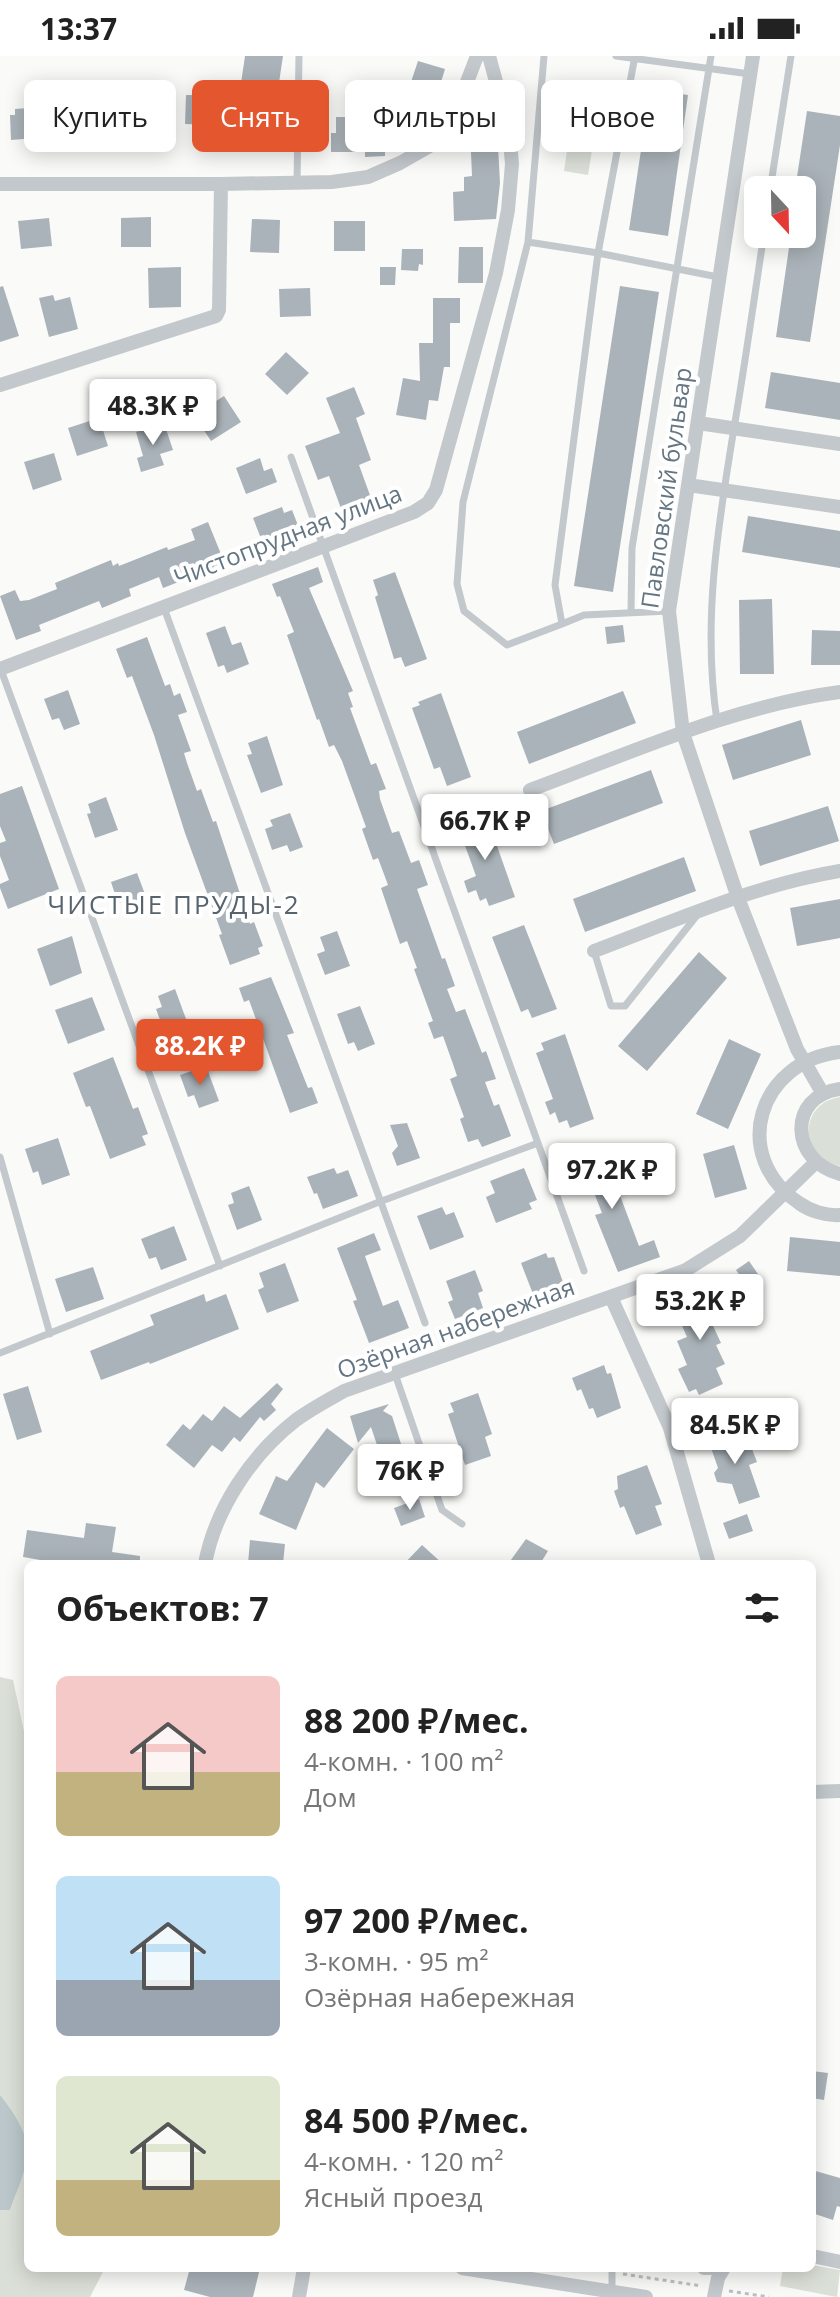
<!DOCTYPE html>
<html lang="ru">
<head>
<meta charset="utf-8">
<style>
  :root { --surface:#fff; --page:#f2f2f2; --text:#222; --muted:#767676; --accent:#e4572e }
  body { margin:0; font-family:"Open Sans",sans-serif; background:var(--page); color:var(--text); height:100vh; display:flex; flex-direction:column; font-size:30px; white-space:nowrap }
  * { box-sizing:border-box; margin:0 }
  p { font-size:26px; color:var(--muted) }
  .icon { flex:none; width:44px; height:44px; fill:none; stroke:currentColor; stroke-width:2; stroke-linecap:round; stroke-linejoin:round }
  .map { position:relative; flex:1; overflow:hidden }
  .details { position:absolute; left:24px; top:1504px; width:792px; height:712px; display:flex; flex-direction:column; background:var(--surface); border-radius:12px; box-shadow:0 4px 20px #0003 }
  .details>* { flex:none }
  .hud { position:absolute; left:24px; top:24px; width:792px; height:72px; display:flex; gap:16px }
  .needle { width:52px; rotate:158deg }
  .controls { position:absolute; left:744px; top:120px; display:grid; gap:16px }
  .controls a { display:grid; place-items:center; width:72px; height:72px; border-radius:12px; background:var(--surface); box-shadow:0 4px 20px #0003; font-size:40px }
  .price { position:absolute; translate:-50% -68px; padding:0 18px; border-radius:8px; background:#fff; color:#222; font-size:26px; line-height:52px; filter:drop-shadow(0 2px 4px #0008) }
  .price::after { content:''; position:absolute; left:50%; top:48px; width:24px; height:18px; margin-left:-12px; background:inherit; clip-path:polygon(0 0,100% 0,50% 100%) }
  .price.selected { background:var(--accent); color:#fff }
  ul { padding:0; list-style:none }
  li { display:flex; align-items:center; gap:24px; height:200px; padding:0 32px }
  li span { display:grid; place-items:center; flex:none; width:224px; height:160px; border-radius:12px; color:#555 }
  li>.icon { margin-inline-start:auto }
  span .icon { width:96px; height:96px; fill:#fffc; stroke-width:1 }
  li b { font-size:34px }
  h2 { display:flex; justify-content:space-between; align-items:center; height:96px; padding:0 32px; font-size:34px }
  .tag { padding:0 28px; border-radius:12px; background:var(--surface); box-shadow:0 4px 20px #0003; font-size:28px; line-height:72px }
  .tag.selected { background:var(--accent); color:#fff }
  .status { display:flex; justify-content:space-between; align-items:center; height:56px; padding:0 40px; background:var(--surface); direction:ltr }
  .status svg { height:22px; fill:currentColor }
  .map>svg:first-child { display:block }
</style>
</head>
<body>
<div class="status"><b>13:37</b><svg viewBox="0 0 49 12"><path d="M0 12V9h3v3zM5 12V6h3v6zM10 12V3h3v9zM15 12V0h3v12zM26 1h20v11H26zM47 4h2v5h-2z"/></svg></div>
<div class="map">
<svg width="840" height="2241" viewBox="0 0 840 2241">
  <rect width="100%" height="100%" fill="#fafaf8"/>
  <path fill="#dadfd7" d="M572 60 597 63 588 119 564 115Z
    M840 1041V1110C799 1103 798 1047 840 1041Z
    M0 1621 13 1624 28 1694V2212H105L90 2241H0V2154H10L25 2113 0 2039Z
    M812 2209 840 2214 837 2241 780 2230 783 2212H812Z"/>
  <path fill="#bbc7cb" d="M0 2039C38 2088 31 2100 10 2154H0Z"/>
  <path fill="#aab3b9" d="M245 0H283L277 40 240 34Z
    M418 5 445 13 435 46 407 38Z
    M110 28 112 50 123 49 125 82 103 84V74L90 75 89 53 97 52 95 30Z
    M650 34 688 39 668 180 629 174Z
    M186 39H221V69L185 68Z
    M28 52 29 58 58 56 60 80 11 84 10 59H15V53Z
    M807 55 840 60V89L810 286 776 281 791 178H802V134H795Z
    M412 56V80H400V89H385V100L365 101V96H331V77H336V61H365V57Z
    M497 72 500 127 496 163 454 165 453 136 464 135V121L472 120 470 73Z
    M252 73H279V95H251Z
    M151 161V191H121V162Z
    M49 162 52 190 21 193 18 165Z
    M252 163 280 164 279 197 250 196Z
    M334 165H365V195H334Z
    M459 191H483V227H458Z
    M402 193H423V209L419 208 418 215 401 214Z
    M181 211V251L149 252 148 212Z
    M380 211H396L395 229H380Z
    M3 230 19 280 0 286V231Z
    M620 230 659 236 613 536 574 530Z
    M310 232 311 260 280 261 279 233Z
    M53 239 55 245 70 241 78 273 49 281 39 242Z
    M433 242H460V267H450V311H444L438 345 429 344 426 364 396 359 403 322 420 325 419 287H433Z
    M286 296 309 317 287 339 265 318Z
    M771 316 840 327V364L765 352Z
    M354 331 365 358 356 362 371 404 359 409 375 453 352 462 349 453 342 455 329 420 318 424 305 390 340 377 326 342Z
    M224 340 241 366 211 385 194 359Z
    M99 362 108 390 77 400 68 372Z
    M164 367 173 394 160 398 164 409 141 416 137 402 143 400 136 376Z
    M54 397 62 424 33 434 24 406Z
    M260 402 264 415 272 412 277 426 246 438 236 412Z
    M282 451 284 457 292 454 301 477 269 490 264 479 260 480 253 462Z
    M748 460 840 475V512L742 496Z
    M208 466 225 508 163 532 159 521 129 533 131 540 102 552 99 545 39 569 41 575 16 584 0 540 15 534 20 545 29 544 57 533 55 527 111 504 113 510 118 507 119 510 167 491 168 494 195 484 191 473Z
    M318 511 323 526 309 532 353 635 348 637 353 651 350 652 371 709 376 707 386 733 379 735 380 743 392 777 399 775 411 807 419 804 428 829 417 833 442 903 445 902 455 930 447 933 456 956 465 953 482 997 486 995 496 1023 485 1026 494 1050 499 1048 511 1080 482 1091 478 1083 468 1086 460 1063 464 1061 450 1023 457 1020 453 1008 443 980 434 983 428 967 433 965 414 913 417 912 407 885 400 888 381 832 388 829 378 802 373 804 362 773 366 771 342 705 334 689 329 691 319 663 317 664 287 579 294 576 280 540 277 541 272 528Z
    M395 516 427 603 405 611 401 601 394 603 375 541 378 539 373 524Z
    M772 543 774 618H740L739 544Z
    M623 569 625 586 607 588 605 571Z
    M225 570 232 589 241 586 249 608 227 617 224 609 218 611 206 577Z
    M812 574 840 575V609H811Z
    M147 581 165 630 170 628 174 640 180 637 187 656 178 659 191 695 184 697 187 707 197 735 201 733 213 766 216 765 250 868 254 866 263 890 258 892 260 898 230 909 219 879 222 878 185 777 154 679 132 620 127 622 116 593Z
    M68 634 80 668 64 674 59 662 52 664 44 643Z
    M623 635 636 667 529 708 517 676Z
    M441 637 471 721 447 730 440 711 434 713 412 652 420 649 418 646Z
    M801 664 811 699 733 724 722 689Z
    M267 680 283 729 261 737 247 699 252 698 248 687Z
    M651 714 663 747 554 788 541 755Z
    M22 730 59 833 8 853 0 832V828L9 824 0 800V787L6 785 0 770V738Z
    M106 741 118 774 95 782 87 758 91 757 88 748Z
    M828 750 839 785 760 810 749 775Z
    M485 756 515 841 489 850 486 842 480 845 476 834 468 837 464 825 476 820 463 784 466 783 460 765Z
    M290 757 303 791 290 796 287 789 272 794 265 773 273 770 270 764Z
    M684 801 696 835 585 876 573 843Z
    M137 817 151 854 131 861 125 845 118 847 111 826Z
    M840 843V882L797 890 790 852Z
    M524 869 557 953 532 962 528 953 521 956 492 881Z
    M337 875 350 910 325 919 317 898 325 895 320 881Z
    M72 880 82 917 50 930 37 893Z
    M699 896 727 922 647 1015 618 990Z
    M271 921 294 977 287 979 308 1032 312 1031 318 1047 290 1057 249 944 244 946 239 932Z
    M175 933 189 971 166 980 156 953 162 951 158 940Z
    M92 941 105 974 68 988 55 954Z
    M360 950 375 988 358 995 354 986 348 988 337 958Z
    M565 978 594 1063 570 1072 567 1064 559 1067 555 1056 550 1059 545 1046 553 1043 536 997 544 994 541 987Z
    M729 983 761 998 728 1073 696 1058Z
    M113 1001 133 1053 138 1051 148 1078 142 1080 146 1089 110 1103 90 1050 86 1051 73 1017Z
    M206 1010 219 1045 199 1052 194 1039 188 1041 180 1019Z
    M407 1067 420 1102 397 1110 392 1097 398 1090 390 1069Z
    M58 1082 70 1119 42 1129 38 1115 33 1117 25 1093Z
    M734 1089 747 1133 715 1142 703 1098Z
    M605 1091 616 1120 613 1121 639 1190 654 1184 660 1201 618 1216 595 1159 602 1157 591 1129 575 1136 569 1120 581 1116 576 1102Z
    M334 1112 337 1118 348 1114 358 1140 323 1153 317 1137 314 1138 307 1121Z
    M524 1112 537 1144 529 1147 532 1153 496 1167 486 1141 495 1137 490 1125Z
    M249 1130 262 1164 237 1174 228 1149 234 1147 231 1137Z
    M442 1151 446 1159 454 1156 464 1181 430 1194 417 1160Z
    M174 1170 187 1204 161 1214 156 1201 149 1203 141 1183Z
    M374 1177 381 1194 365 1200 371 1217 383 1250 398 1244 409 1272 369 1287 353 1245 357 1244 337 1192Z
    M790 1181 840 1186V1220L787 1215Z
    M546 1197 548 1202 554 1201 563 1226 533 1238 521 1207Z
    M749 1205 760 1221 747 1230 736 1214Z
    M285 1207 299 1245 267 1257 258 1234 264 1231 259 1217Z
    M93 1211 104 1243 66 1256 55 1223Z
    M475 1214 483 1235 478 1237 483 1252 455 1263 448 1246 453 1244 446 1225Z
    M714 1231 724 1253 708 1259 721 1287 716 1289 725 1308 716 1312 723 1328 699 1339 696 1333 689 1336 678 1313 687 1309 677 1285 687 1281 673 1249Z
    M204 1238 206 1246 226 1238 239 1273 150 1308 149 1306 101 1324 90 1295 154 1269 150 1259Z
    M604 1309 607 1318 611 1317 621 1352 597 1362 593 1352 589 1353 581 1333 577 1335 572 1322Z
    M277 1327 283 1333 271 1348 276 1354 264 1365 260 1361 240 1386 234 1381 222 1396 212 1389 194 1412 166 1389 183 1368 190 1374 203 1358 212 1365 224 1350 240 1362Z
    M28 1330 42 1376 17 1384 3 1338Z
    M478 1337 492 1378 485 1381 491 1400 465 1409 448 1358 454 1356 450 1347Z
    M389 1348 383 1355 392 1360 403 1394 381 1401 371 1371 358 1387 350 1360Z
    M327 1372 354 1393 324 1432 316 1426 296 1474 259 1458 276 1420 287 1425Z
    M727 1377 729 1382 738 1379 742 1391 750 1388 757 1406 749 1409 760 1441 739 1448 732 1428 717 1426 714 1417 718 1412 708 1383Z
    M647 1409 662 1448 655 1450 662 1469 636 1479 624 1450 620 1452 614 1435 618 1433 617 1420Z
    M419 1443 425 1461 401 1470 394 1452Z
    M747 1458 753 1475 729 1483 723 1467Z
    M86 1467 116 1471 112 1496 140 1500V1508H63L23 1501 27 1474 84 1482Z
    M526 1483 548 1495 540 1508H508Z
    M250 1484 285 1488 283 1508H248Z
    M422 1489 443 1508H404Z
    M812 2015 828 2017 824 2044 812 2042Z
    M812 2114 840 2122V2151L837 2150 833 2164 812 2157Z
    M190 2212H260L253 2241H210L184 2234Z"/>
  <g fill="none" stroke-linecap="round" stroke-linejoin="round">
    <path stroke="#bbbfc2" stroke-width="3" stroke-dasharray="4 4" stroke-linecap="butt" d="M586 2212 599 2214
      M623 2218 702 2230
      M729 2235 769 2241"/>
    <path stroke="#c3c8cc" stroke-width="7" d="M544 0 528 186 463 446 457 528 464 555 507 589 562 568
      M616 0 750 18
      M635 0 598 197 555 529 562 568 584 559 669 555
      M297 127 299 0
      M770 134 791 0
      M528 186 598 197 718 221
      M291 401 584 1215
      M164 552 425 1267
      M631 556 632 492 711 0
      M1 614 220 1210
      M717 665C702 567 718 469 734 372 745 308 754 243 764 178
      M594 895 611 950H625L698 858
      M0 1101 50 1278
      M0 1297 379 1146 538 1087
      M395 1318 442 1454 462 1468
      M612 2238V2212"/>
    <path stroke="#c3c8cc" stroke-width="14" d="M753 0 669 555 683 677 738 842 797 993 823 1038
      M0 128H221L332 126 368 121 400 107 428 91 452 65 477 0
      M0 329 216 260 219 254 221 128
      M698 367 840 388
      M688 429 840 451
      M0 613 414 456 428 447 436 434 496 217 508 154 512 108 509 73 489 0
      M530 734C631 697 733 650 840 636
      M594 895C674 865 755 829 840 815
      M840 996C758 1005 729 1100 799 1147 810 1155 826 1160 840 1159
      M840 1033C787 1040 790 1105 840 1118
      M611 1241 670 1372 709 1508
      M205 1508C215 1453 252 1398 296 1364 311 1353 328 1344 344 1335L686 1214 740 1180 815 1107
      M812 1736 840 1735
      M812 2200 840 2206
      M462 2212 646 2241
      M704 2212H724
      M299 2241 304 2212
      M714 2241 718 2222 724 2212"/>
  </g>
  <g text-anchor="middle" stroke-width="8" stroke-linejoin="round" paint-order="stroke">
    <g font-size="24" fill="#657683" stroke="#fff">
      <text transform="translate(667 432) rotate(-82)" y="8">Павловский бульвар</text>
      <text transform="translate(288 480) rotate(-21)" y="8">Чистопрудная улица</text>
      <text transform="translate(456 1273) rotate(-20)" y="8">Озёрная набережная</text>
    </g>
    <g font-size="26" letter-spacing="2" fill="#57646e" stroke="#fff">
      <text x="174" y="858">ЧИСТЫЕ ПРУДЫ-2</text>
    </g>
  </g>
</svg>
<div class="controls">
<a><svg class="needle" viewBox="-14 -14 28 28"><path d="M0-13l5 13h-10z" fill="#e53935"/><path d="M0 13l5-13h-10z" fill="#767676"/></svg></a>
</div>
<b class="price" style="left:153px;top:391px">48.3K ₽</b>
<b class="price" style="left:485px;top:806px">66.7K ₽</b>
<b class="price selected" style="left:200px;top:1031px">88.2K ₽</b>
<b class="price" style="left:612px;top:1155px">97.2K ₽</b>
<b class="price" style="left:700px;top:1286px">53.2K ₽</b>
<b class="price" style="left:735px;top:1410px">84.5K ₽</b>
<b class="price" style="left:410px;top:1456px">76K ₽</b>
<div class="hud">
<a class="tag">Купить</a>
<a class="tag selected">Снять</a>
<a class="tag">Фильтры</a>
<a class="tag">Новое</a>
</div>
<section class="details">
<h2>Объектов: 7<svg class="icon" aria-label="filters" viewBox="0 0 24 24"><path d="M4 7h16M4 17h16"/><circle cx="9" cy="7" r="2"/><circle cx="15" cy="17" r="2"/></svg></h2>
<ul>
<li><span style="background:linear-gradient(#f6c9c9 60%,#c2b280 0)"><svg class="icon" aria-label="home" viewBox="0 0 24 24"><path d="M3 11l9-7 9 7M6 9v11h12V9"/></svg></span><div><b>88 200 ₽/мес.</b><p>4-комн. · 100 m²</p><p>Дом</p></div></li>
<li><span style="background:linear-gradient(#bfe0f5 65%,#9aa5b1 0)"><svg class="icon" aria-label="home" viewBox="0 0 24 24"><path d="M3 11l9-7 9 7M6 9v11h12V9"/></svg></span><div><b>97 200 ₽/мес.</b><p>3-комн. · 95 m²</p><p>Озёрная набережная</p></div></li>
<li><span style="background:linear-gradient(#dfe7d0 65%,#c2b280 0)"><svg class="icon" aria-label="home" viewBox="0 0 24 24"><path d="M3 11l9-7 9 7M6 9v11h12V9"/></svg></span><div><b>84 500 ₽/мес.</b><p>4-комн. · 120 m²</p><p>Ясный проезд</p></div></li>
</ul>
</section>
</div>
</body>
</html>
